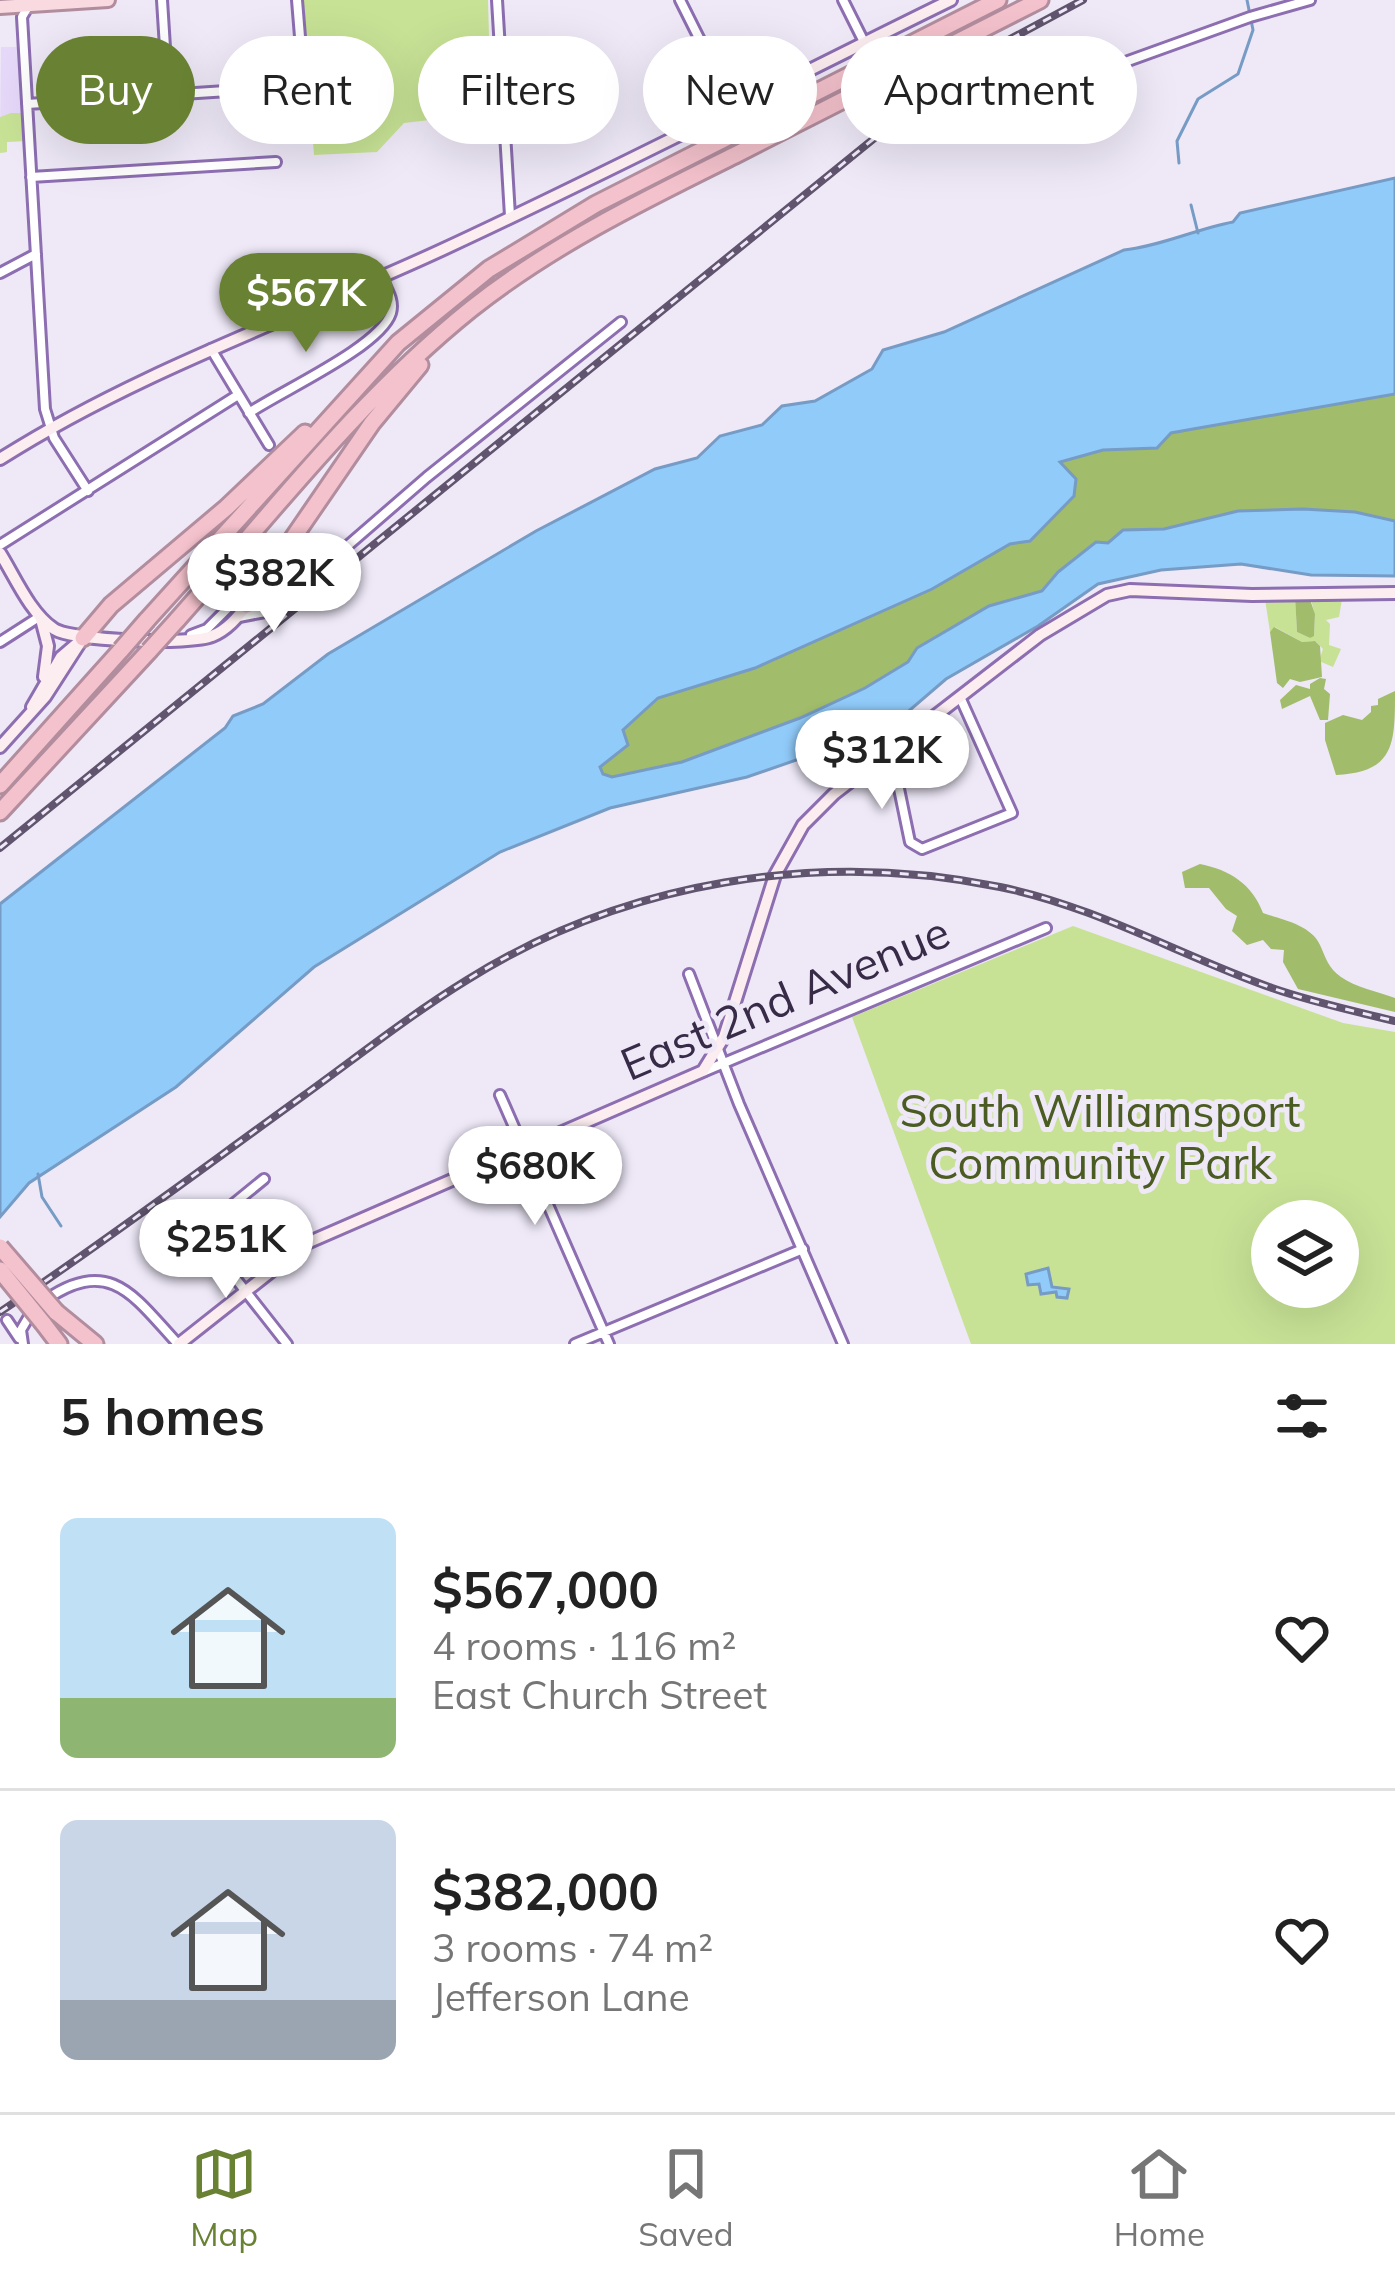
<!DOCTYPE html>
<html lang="en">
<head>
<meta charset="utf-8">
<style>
  :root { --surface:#fff; --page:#f6f6f6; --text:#222; --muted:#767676; --line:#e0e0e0; --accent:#698133 }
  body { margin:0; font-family:Mulish,sans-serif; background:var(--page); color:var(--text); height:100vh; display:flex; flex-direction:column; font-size:45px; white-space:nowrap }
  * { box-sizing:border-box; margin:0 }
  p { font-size:39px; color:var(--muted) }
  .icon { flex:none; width:66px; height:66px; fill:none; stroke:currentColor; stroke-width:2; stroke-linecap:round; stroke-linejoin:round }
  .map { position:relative; height:1344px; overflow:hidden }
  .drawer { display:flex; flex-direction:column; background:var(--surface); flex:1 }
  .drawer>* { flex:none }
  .top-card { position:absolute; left:36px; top:36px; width:1323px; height:108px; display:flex; gap:24px }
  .buttons { position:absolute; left:1251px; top:1200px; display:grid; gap:24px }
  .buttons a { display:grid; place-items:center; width:108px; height:108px; border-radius:50%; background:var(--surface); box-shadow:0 12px 48px #0002; font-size:60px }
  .price { position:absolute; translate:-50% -102px; padding:0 27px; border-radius:42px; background:#fff; color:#222; font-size:39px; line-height:78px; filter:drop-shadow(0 3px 6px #0008) }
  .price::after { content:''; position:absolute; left:50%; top:72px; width:36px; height:27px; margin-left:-18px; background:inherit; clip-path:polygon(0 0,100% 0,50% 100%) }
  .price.current { background:var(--accent); color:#fff }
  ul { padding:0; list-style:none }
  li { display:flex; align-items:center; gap:36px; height:300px; padding:0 60px }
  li+li { border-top:3px solid var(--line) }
  li span { display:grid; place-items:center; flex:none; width:336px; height:240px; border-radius:18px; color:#555 }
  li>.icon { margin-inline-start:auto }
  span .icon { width:144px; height:144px; fill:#fffc; stroke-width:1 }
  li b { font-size:51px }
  h2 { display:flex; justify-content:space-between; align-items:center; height:144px; padding:0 60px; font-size:51px }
  .tag { padding:0 42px; border-radius:54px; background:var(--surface); box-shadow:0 12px 48px #0002; font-size:42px; line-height:108px }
  .tag.current { background:var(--accent); color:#fff }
  .menu { display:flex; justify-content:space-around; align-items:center; height:168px; border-top:3px solid var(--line); background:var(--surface); font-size:33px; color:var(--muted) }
  .menu a { display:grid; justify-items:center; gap:6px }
  .menu .current { color:var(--accent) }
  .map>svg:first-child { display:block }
</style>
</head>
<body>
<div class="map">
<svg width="1395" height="1344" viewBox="0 0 1395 1344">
  <rect width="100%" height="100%" fill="#eee8f7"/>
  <path fill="#e5d8f8" d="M1 47H17L24 141 7 142V152L0 153Z"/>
  <path fill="#c7e295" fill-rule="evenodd" d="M302 0H488L491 113 404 123 377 152 314 155Z
    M11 113H22L24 141 7 142V152L0 153V117Z
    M1295 596 1297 632 1310 638 1314 635 1315 615 1310 596H1351L1360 599H1342L1339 617 1326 620 1330 624 1329 645 1341 649 1333 667 1319 661 1323 649 1315 641 1302 642 1275 627 1270 632 1265 599Z
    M1073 926 1343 1023 1395 1032V1344H971L852 1017ZM1272 1221H1338V1287H1272Z"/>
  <path fill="#a1bc6a" d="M1395 394V521L1355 512 1238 511 1164 529 1124 530 1107 543 1096 542 1058 572 1042 591 989 607 917 648 908 662 865 688 800 718 682 762 612 777 603 774 600 766 627 746 623 730 658 698 755 668 932 589 1010 544 1030 541 1041 527 1067 473 1059 462 1103 450 1157 448 1171 433 1193 429Z
    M1295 596 1309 597 1315 614 1314 636 1310 638 1297 632Z
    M1274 627 1302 642 1315 641 1320 646 1322 677 1300 682 1290 679 1283 688 1277 683 1270 632Z
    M1320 678 1326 679 1324 689 1330 694 1328 720H1320L1310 696 1282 709 1280 700 1296 685 1310 689V684Z
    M1395 691C1395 744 1395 772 1336 775L1325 740V723L1343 715 1362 720 1371 712V706L1378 705V699Z
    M1200 864C1230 870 1252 884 1263 913 1283 920 1311 925 1320 945 1326 958 1328 968 1341 977 1355 987 1378 992 1395 998V1012L1298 989 1283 962 1284 950 1271 949 1263 940 1247 945 1232 931 1237 916 1226 909 1209 888H1185L1182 872Z"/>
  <path fill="#91cbfa" stroke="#769bc5" stroke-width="3" d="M1395 178V394L1193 429 1171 433 1157 448 1103 450 1060 462 1076 479 1074 496 1030 541 1010 544 932 589 755 668 658 698 623 730 628 745 600 767 603 774 612 777 682 762 800 718 865 688 908 662 917 648 989 606 1042 591 1058 572 1096 542 1108 543 1123 530 1164 529 1238 511 1303 509 1355 512 1395 521V576L1311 575 1241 564 1161 570 1098 584 1038 626 946 679 889 728 747 777 610 808 500 852 314 967 176 1087 29 1183 0 1217V904L225 728 233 716 263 704 328 654 536 531 655 469 697 458 720 436 762 425 782 406 815 401 872 369 883 350 944 332 1124 250C1161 246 1196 229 1233 222L1240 213Z
    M1048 1268 1052 1287 1069 1289 1067 1298 1057 1297 1056 1292 1041 1294 1039 1284 1028 1285 1026 1274Z"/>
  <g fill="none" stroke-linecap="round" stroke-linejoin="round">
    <path stroke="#769bc5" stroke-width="3" d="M1179 163 1177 141 1198 99 1238 74 1253 30 1247 0
      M1191 205 1198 233
      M38 1174 42 1197 61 1226"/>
    <g stroke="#8c6eb1" stroke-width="14">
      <path id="street" d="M162 0 168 95
        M497 0 510 216
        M680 0 733 106
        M843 0 864 42
        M29 5 22 17 45 409 54 438 88 491
        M1042 92 1250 17 1310 0
        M27 104 304 86 297 0
        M31 177 276 162
        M0 273 36 254
        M211 349 269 445
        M249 413C281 391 380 347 391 313 395 300 386 288 381 277
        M0 545 238 395
        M239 617 276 610
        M191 635 207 629 231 605 278 606 427 477 621 322
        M0 642 39 617
        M891 750 910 842 922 849 1012 813 960 697
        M689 974 739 1104 843 1344
        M705 1071 1046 928
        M500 1095 609 1344
        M264 1179 199 1232 287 1344
        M47 1299C111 1255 136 1299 178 1344
        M7 1320 19 1338
        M23 1344 21 1330 31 1313
        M575 1344 803 1249"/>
    </g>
    <g stroke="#8c6eb1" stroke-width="16">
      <path id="secondary" d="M0 459C137 372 289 320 435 253 609 173 779 84 951 0
        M0 553C15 577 30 613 54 629 72 641 192 645 212 636 227 630 237 618 247 605
        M41 619 48 646 44 677
        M32 707 61 657 81 640
        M0 747 45 697 83 638
        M179 1344 307 1243 703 1071 724 1037 775 875 803 825 834 794 1040 635 1107 595 1130 590 1252 595 1395 593"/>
    </g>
    <g stroke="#b28d9e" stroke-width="18">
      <path id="primary" d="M0 7 108 0"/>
    </g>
    <g stroke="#b28d9e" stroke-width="21">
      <path id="highway" d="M247 605 372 423 420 365
        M147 620 398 343 489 269 596 204 998 0
        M177 620C271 514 360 398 471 309 553 244 646 199 739 153 839 102 940 51 1040 0
        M83 638 111 605 226 508 305 433
        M0 785 121 650
        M0 812 149 651
        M56 1312 95 1344
        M43 1323 59 1344"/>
    </g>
    <use href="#street" stroke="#fff" stroke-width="8"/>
    <use href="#secondary" stroke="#fcedf0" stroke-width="10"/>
    <use href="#primary" stroke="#f8dae0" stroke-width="12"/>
    <use href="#highway" stroke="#f4c2cc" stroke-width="15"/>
    <g stroke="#60546e" stroke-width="8">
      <path id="rail" d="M0 848 903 115 988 51 1083 0
        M0 1312C103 1243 203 1168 303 1096 357 1057 410 1015 467 980 625 881 818 850 1000 887 1095 906 1181 956 1272 988 1312 1002 1354 1011 1395 1021"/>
    </g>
    <use href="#rail" stroke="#eee8f7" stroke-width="3" stroke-dasharray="9" stroke-linecap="butt"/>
    <g stroke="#b28d9e" stroke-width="21" stroke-linecap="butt">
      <path id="highway-bridge" d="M121 650 147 620
        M149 651 177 620
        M0 1247 56 1312
        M0 1270 43 1323"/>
    </g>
    <use href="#highway-bridge" stroke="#f4c2cc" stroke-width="15"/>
  </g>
  <g text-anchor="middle" stroke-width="10" stroke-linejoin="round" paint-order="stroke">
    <g font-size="45" fill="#382b48" stroke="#eee8f7">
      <text transform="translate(785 998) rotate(-23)" y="16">East 2nd Avenue</text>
    </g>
    <g font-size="45" fill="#4a5c21" stroke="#eee8f7">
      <text x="1100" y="1127">South Williamsport<tspan x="1100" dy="52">Community Park</tspan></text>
    </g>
  </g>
</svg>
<div class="buttons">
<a><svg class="icon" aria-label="layers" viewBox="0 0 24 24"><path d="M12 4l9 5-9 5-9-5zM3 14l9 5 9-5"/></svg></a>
</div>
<b class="price current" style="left:306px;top:355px">$567K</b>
<b class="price" style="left:274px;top:635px">$382K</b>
<b class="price" style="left:882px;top:812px">$312K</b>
<b class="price" style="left:535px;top:1228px">$680K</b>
<b class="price" style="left:226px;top:1301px">$251K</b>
<div class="top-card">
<a class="tag current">Buy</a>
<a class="tag">Rent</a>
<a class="tag">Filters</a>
<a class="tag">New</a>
<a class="tag">Apartment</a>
</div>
</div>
<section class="drawer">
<h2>5 homes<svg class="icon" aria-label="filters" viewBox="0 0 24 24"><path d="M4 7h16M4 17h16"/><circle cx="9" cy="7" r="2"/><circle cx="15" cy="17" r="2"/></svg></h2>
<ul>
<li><span style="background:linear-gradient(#bfe0f5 75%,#8fb573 0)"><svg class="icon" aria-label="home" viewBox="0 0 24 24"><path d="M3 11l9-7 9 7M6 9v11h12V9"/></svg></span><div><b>$567,000</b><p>4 rooms · 116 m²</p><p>East Church Street</p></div><svg class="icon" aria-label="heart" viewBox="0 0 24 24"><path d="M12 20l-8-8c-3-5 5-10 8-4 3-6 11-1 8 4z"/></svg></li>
<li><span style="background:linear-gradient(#c9d6e8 75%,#9aa5b1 0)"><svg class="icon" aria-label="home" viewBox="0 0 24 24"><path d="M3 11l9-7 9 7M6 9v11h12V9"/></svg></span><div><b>$382,000</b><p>3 rooms · 74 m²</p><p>Jefferson Lane</p></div><svg class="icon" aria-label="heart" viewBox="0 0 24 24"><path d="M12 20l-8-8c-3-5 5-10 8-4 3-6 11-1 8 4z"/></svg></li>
</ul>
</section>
<nav class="menu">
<a class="current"><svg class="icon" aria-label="map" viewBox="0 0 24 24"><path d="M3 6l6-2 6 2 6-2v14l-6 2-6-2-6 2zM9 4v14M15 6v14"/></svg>Map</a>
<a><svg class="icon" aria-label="saved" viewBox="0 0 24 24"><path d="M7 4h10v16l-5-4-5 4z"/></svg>Saved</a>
<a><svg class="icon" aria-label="home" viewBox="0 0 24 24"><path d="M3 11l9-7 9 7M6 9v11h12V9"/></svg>Home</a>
</nav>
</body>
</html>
